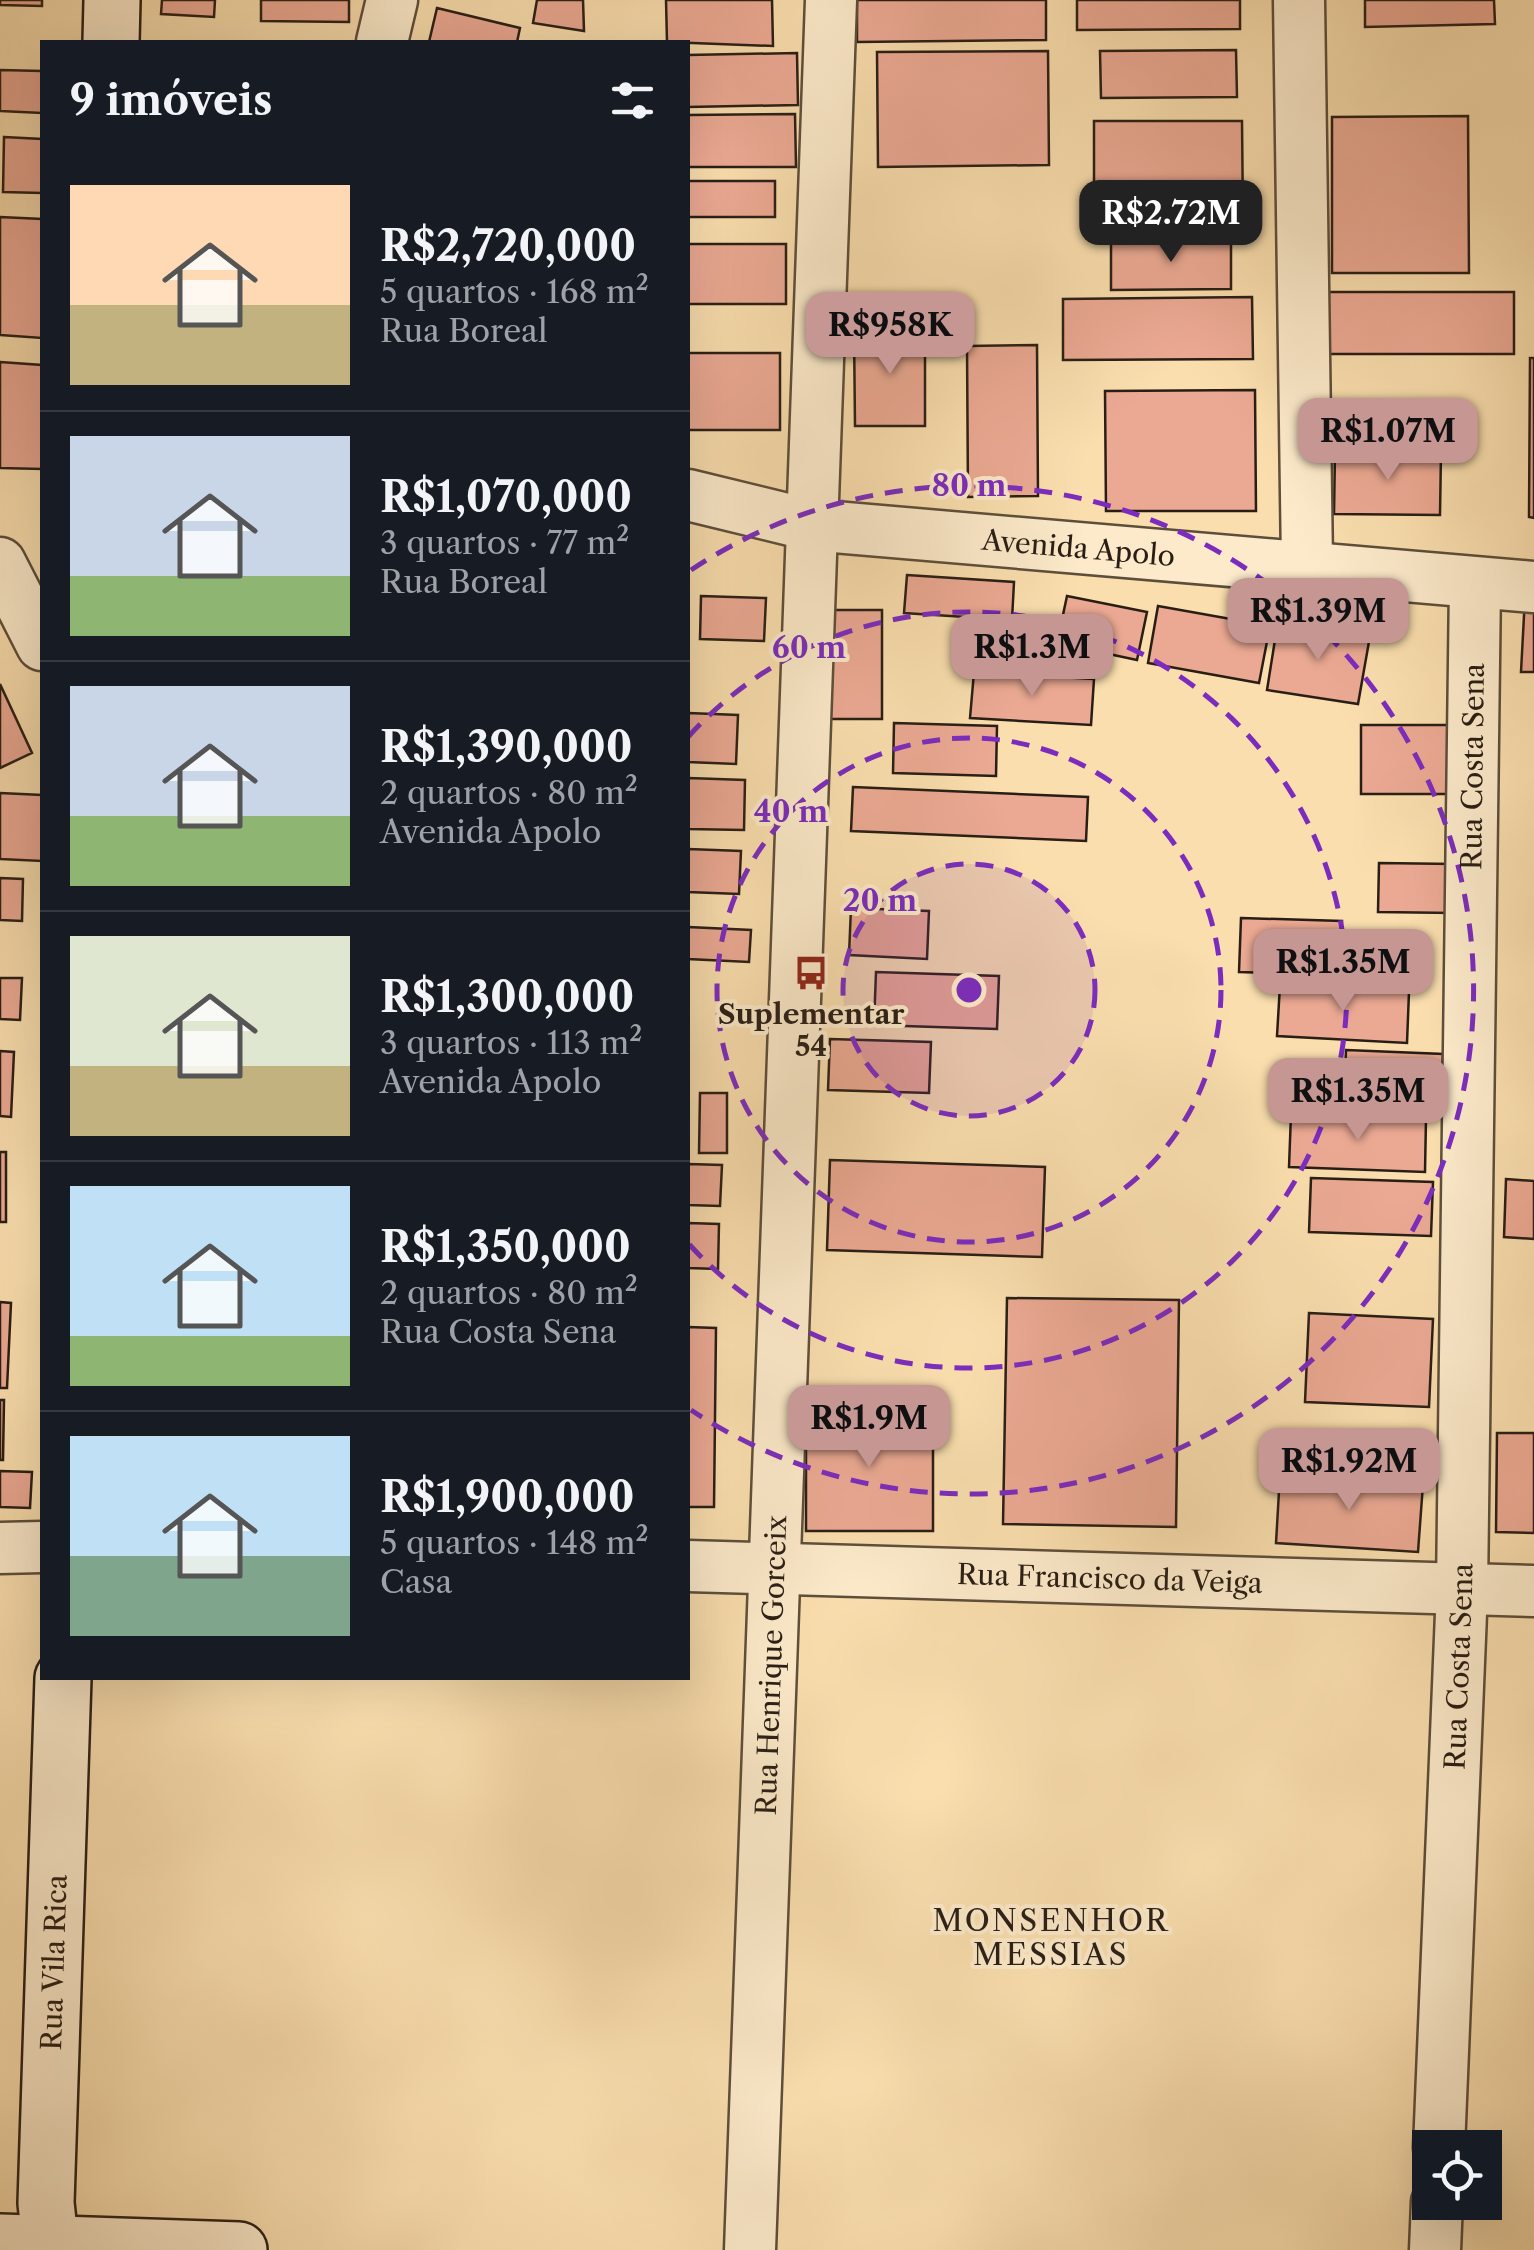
<!DOCTYPE html>
<html lang="pt">
<head>
<meta charset="utf-8">
<style>
  :root { --surface:#171b24; --page:#242831; --text:#f1f3f6; --muted:#9ea1a6; --line:#363941; --accent:#c59692 }
  body { margin:0; font-family:"Libre Caslon Text",serif; background:var(--page); color:var(--text); height:100vh; display:flex; flex-direction:column; font-size:38px; white-space:nowrap }
  * { box-sizing:border-box; margin:0 }
  p { font-size:32px; color:var(--muted) }
  .icon { flex:none; width:55px; height:55px; fill:none; stroke:currentColor; stroke-width:2; stroke-linecap:round; stroke-linejoin:round }
  .map { position:relative; flex:1; overflow:hidden }
  .panel { position:absolute; left:40px; top:40px; width:650px; height:1640px; display:flex; flex-direction:column; background:var(--surface); border-radius:0px; box-shadow:0 10px 40px #0002 }
  .panel>* { flex:none }
  .buttons { position:absolute; left:1412px; top:2130px; display:grid; gap:20px }
  .buttons a { display:grid; place-items:center; width:90px; height:90px; border-radius:0px; background:var(--surface); box-shadow:0 10px 40px #0002; font-size:50px }
  .price { position:absolute; translate:-50% -85px; padding:0 22px; border-radius:20px; background:var(--accent); color:#111; font-size:32px; line-height:65px; filter:drop-shadow(0 2px 5px #0008) }
  .price::after { content:''; position:absolute; left:50%; top:60px; width:30px; height:22px; margin-left:-15px; background:inherit; clip-path:polygon(0 0,100% 0,50% 100%) }
  .price.on { background:#222; color:#fff }
  ul { padding:0; list-style:none }
  li { display:flex; align-items:center; gap:30px; height:250px; padding:0 30px }
  li+li { border-top:2px solid var(--line) }
  li span { display:grid; place-items:center; flex:none; width:280px; height:200px; border-radius:0px; color:#555 }
  li>.icon { margin-inline-start:auto }
  span .icon { width:120px; height:120px; fill:#fffc; stroke-width:1 }
  li b { font-size:42px }
  h2 { display:flex; justify-content:space-between; align-items:center; height:120px; padding:0 30px; font-size:42px }
  .map>svg:first-child { display:block }
</style>
</head>
<body>
<div class="map">
<svg width="1534" height="2250" viewBox="0 0 1534 2250">
  <rect width="100%" height="100%" fill="#fadeae"/>
  <filter id="stains"><feTurbulence type="fractalNoise" baseFrequency=".002" numOctaves="4"/><feColorMatrix values="0 0 0 0 .2 0 0 0 0 .09 0 0 0 0 .02 0 0 0 .5 -.17"/></filter>
  <radialGradient id="worn" r=".72"><stop offset=".6" stop-color="#630" stop-opacity="0"/><stop offset="1" stop-color="#630" stop-opacity=".3"/></radialGradient>
  <path fill="#eba993" stroke="#291e15" stroke-width="2.5" d="M0 0H42V6L0 5Z
    M162 0H215L214 17 161 14Z
    M261 0H349V22L261 21Z
    M537 0H583L584 31 533 23Z
    M666 0H772L773 46 667 42Z
    M857 0H1046V40L857 42Z
    M1077 0H1240V29L1077 30Z
    M1365 0H1494L1495 24 1365 27Z
    M437 8 520 28 517 42H429Z
    M1236 50 1237 97 1101 98 1100 51Z
    M1048 51 1049 165 878 167 877 52Z
    M797 53 798 105 688 107V55Z
    M0 70 42 71V113L0 111Z
    M795 114 796 167H688V115Z
    M1468 116 1469 273H1332V117Z
    M1094 121H1242L1243 216 1094 217Z
    M4 137 42 139V193L3 192Z
    M688 181H775V217H688Z
    M0 217 42 219V338L0 335Z
    M1231 239V289L1111 290V241Z
    M688 244H786V304H688Z
    M1318 292H1514V354H1318Z
    M1252 297 1253 359 1063 360V299Z
    M925 328V426H855L854 329Z
    M1037 345 1038 496 968 497 967 346Z
    M688 353H780V430H688Z
    M1530 358H1534V518L1529 517Z
    M0 362 42 365V469L0 468Z
    M1255 390 1256 511H1106L1105 391Z
    M1335 452H1441L1440 515 1334 514Z
    M907 575 1014 582 1012 620 904 613Z
    M701 596 766 598 764 641 700 639Z
    M1067 596 1147 612 1137 660 1057 643Z
    M1525 597H1534V672H1521Z
    M1158 606 1270 626 1259 683 1148 663Z
    M826 610H882V719H827Z
    M1278 621 1370 636 1358 704 1267 690Z
    M974 672 1094 679 1091 725 970 718Z
    M0 684 32 753 0 768Z
    M688 713 738 715 736 764 688 762Z
    M894 723 997 726 996 776 893 773Z
    M1361 725H1448V794H1361Z
    M688 778 745 780 744 830 688 829Z
    M853 787 1088 797 1086 841 851 831Z
    M0 793 42 795V861L0 859Z
    M688 849 741 851 739 894 688 892Z
    M1379 863 1454 864V913L1378 912Z
    M0 878 23 879 22 921 0 920Z
    M851 908 929 911 927 959 849 955Z
    M1241 918 1342 921 1341 975 1239 972Z
    M688 927 751 930 749 962 688 959Z
    M876 972 999 976 997 1029 874 1025Z
    M0 978H22L20 1020 0 1019Z
    M1280 985 1409 992 1407 1043 1277 1036Z
    M830 1039 931 1042 929 1093 828 1090Z
    M1346 1050 1443 1054 1441 1103 1344 1100Z
    M0 1051 14 1052 11 1117 0 1116Z
    M700 1093H727V1153H699Z
    M1291 1114 1426 1118 1425 1172 1289 1167Z
    M0 1152H6V1222H0Z
    M830 1160 1045 1167 1042 1257 827 1250Z
    M688 1164 722 1165 720 1206 688 1205Z
    M1311 1178 1433 1182 1431 1236 1309 1232Z
    M1506 1179 1534 1181V1239L1504 1237Z
    M688 1223 719 1224 718 1269 688 1268Z
    M1007 1298 1179 1300 1176 1527 1003 1524Z
    M0 1302 11 1303 7 1388H0Z
    M1309 1313 1433 1319 1429 1407 1305 1402Z
    M688 1327 716 1328 714 1507H688Z
    M0 1400H4L3 1460H0Z
    M806 1408H933V1531H806Z
    M1497 1433H1534V1533L1496 1532Z
    M0 1471 32 1472 30 1508 0 1507Z
    M1280 1474 1423 1484 1418 1552 1276 1543Z"/>
  <g fill="none" stroke-linecap="round" stroke-linejoin="round">
    <g stroke="#5d4e3b" stroke-width="55">
      <g id="street">
        <path d="M1299 0 1307 564"/>
        <path d="M382 42 392 0"/>
        <path id="s1" d="M688 495 811 525 1534 587"/>
        <path d="M0 563 42 645"/>
        <path d="M0 1548 42 1547"/>
        <path id="s2" d="M688 1566 1534 1591"/>
        <path id="s3" d="M1439 2148 1462 1589 1475 584"/>
        <path id="s4" d="M750 2250 831 0"/>
        <path d="M1435 2250 1437 2202"/>
      </g>
    </g>
    <g stroke="#291e15" stroke-width="60">
      <g id="secondary">
        <path d="M111 42 112 0"/>
        <path d="M0 2242 239 2250"/>
        <path id="s5" d="M51 2250 46 2203 63 1678"/>
      </g>
    </g>
    <use href="#street" stroke="#fceaca" stroke-width="50"/>
    <use href="#secondary" stroke="#fceaca" stroke-width="55"/>
  </g>
  <circle cx="969" cy="990" r="126" fill="#7b2cbf" fill-opacity=".12"/>
  <g fill="none" stroke="#7b2cbf" stroke-width="5" stroke-dasharray="18 12">
    <circle cx="969" cy="990" r="126"/>
    <circle cx="969" cy="990" r="252"/>
    <path d="M688 737A378 378 0 1 1 688 1243"/>
    <path d="M691 570A504 504 0 1 1 691 1410"/>
  </g>
  <defs>
    <g id="bus-bare" transform="scale(2.7)"><path d="M-5-6H5V4H4V6H2V4H-2V6H-4V4H-5ZM-3.5-4V0h7V-4ZM-3.5 1.2v1.5H-2V1.2ZM2 1.2v1.5H3.5V1.2Z" fill="#8f2418" stroke="#fceaca" stroke-width="2.5" paint-order="stroke"/></g>
  </defs>
  <g fill-rule="evenodd">
    <use href="#bus-bare" x="811" y="973"/>
  </g>
  <g text-anchor="middle" stroke-width="8" stroke-linejoin="round" paint-order="stroke">
    <g font-size="28" fill="#291e15" stroke="#fceaca">
      <text dy="10" stroke="none"><textPath href="#s1" startOffset="395">Avenida Apolo</textPath></text>
      <text dy="10" stroke="none"><textPath href="#s3" startOffset="1382">Rua Costa Sena</textPath></text>
      <text dy="10" stroke="none"><textPath href="#s2" startOffset="422">Rua Francisco da Veiga</textPath></text>
      <text dy="10" stroke="none"><textPath href="#s4" startOffset="585">Rua Henrique Gorceix</textPath></text>
      <text dy="10" stroke="none"><textPath href="#s3" startOffset="482">Rua Costa Sena</textPath></text>
      <text dy="10" stroke="none"><textPath href="#s5" startOffset="288">Rua Vila Rica</textPath></text>
    </g>
    <g font-size="28" font-weight="bold" fill="#291e15" stroke="#fceaca">
      <text x="811" y="1024">Suplementar<tspan x="811" dy="32">54</tspan></text>
    </g>
    <g font-size="30" letter-spacing="2.5" fill="#291e15" stroke="#fceaca">
      <text x="1051" y="1931">MONSENHOR<tspan x="1051" dy="34">MESSIAS</tspan></text>
    </g>
  </g>
  <circle cx="969" cy="990" r="15" fill="#7b2cbf" stroke="#fceaca" stroke-width="5"/>
  <g font-size="30" text-anchor="middle" font-weight="bold" fill="#7b2cbf" stroke="#fceaca" stroke-width="8" stroke-linejoin="round" paint-order="stroke">
    <text x="969" y="496">80 m</text>
    <text x="809" y="658">60 m</text>
    <text x="791" y="822">40 m</text>
    <text x="880" y="911">20 m</text>
  </g>
  <rect width="100%" height="100%" filter="url(#stains)"/>
  <rect width="100%" height="100%" fill="url(#worn)"/>
</svg>
<div class="buttons">
<a><svg class="icon" aria-label="locate" viewBox="0 0 24 24"><circle cx="12" cy="12" r="6"/><path d="M12 2v4M12 18v4M2 12h4M18 12h4"/></svg></a>
</div>
<b class="price on" style="left:1171px;top:265px">R$2.72M</b>
<b class="price" style="left:890px;top:377px">R$958K</b>
<b class="price" style="left:1388px;top:483px">R$1.07M</b>
<b class="price" style="left:1318px;top:663px">R$1.39M</b>
<b class="price" style="left:1032px;top:699px">R$1.3M</b>
<b class="price" style="left:1343px;top:1014px">R$1.35M</b>
<b class="price" style="left:1358px;top:1143px">R$1.35M</b>
<b class="price" style="left:869px;top:1470px">R$1.9M</b>
<b class="price" style="left:1349px;top:1513px">R$1.92M</b>
<section class="panel">
<h2>9 imóveis<svg class="icon" aria-label="filters" viewBox="0 0 24 24"><path d="M4 7h16M4 17h16"/><circle cx="9" cy="7" r="2"/><circle cx="15" cy="17" r="2"/></svg></h2>
<ul>
<li><span style="background:linear-gradient(#ffd9b3 60%,#c2b280 0)"><svg class="icon" aria-label="home" viewBox="0 0 24 24"><path d="M3 11l9-7 9 7M6 9v11h12V9"/></svg></span><div><b>R$2,720,000</b><p>5 quartos · 168 m²</p><p>Rua Boreal</p></div></li>
<li><span style="background:linear-gradient(#c9d6e8 70%,#8fb573 0)"><svg class="icon" aria-label="home" viewBox="0 0 24 24"><path d="M3 11l9-7 9 7M6 9v11h12V9"/></svg></span><div><b>R$1,070,000</b><p>3 quartos · 77 m²</p><p>Rua Boreal</p></div></li>
<li><span style="background:linear-gradient(#c9d6e8 65%,#8fb573 0)"><svg class="icon" aria-label="home" viewBox="0 0 24 24"><path d="M3 11l9-7 9 7M6 9v11h12V9"/></svg></span><div><b>R$1,390,000</b><p>2 quartos · 80 m²</p><p>Avenida Apolo</p></div></li>
<li><span style="background:linear-gradient(#dfe7d0 65%,#c2b280 0)"><svg class="icon" aria-label="home" viewBox="0 0 24 24"><path d="M3 11l9-7 9 7M6 9v11h12V9"/></svg></span><div><b>R$1,300,000</b><p>3 quartos · 113 m²</p><p>Avenida Apolo</p></div></li>
<li><span style="background:linear-gradient(#bfe0f5 75%,#8fb573 0)"><svg class="icon" aria-label="home" viewBox="0 0 24 24"><path d="M3 11l9-7 9 7M6 9v11h12V9"/></svg></span><div><b>R$1,350,000</b><p>2 quartos · 80 m²</p><p>Rua Costa Sena</p></div></li>
<li><span style="background:linear-gradient(#bfe0f5 60%,#7fa58c 0)"><svg class="icon" aria-label="home" viewBox="0 0 24 24"><path d="M3 11l9-7 9 7M6 9v11h12V9"/></svg></span><div><b>R$1,900,000</b><p>5 quartos · 148 m²</p><p>Casa</p></div></li>
</ul>
</section>
</div>
</body>
</html>
